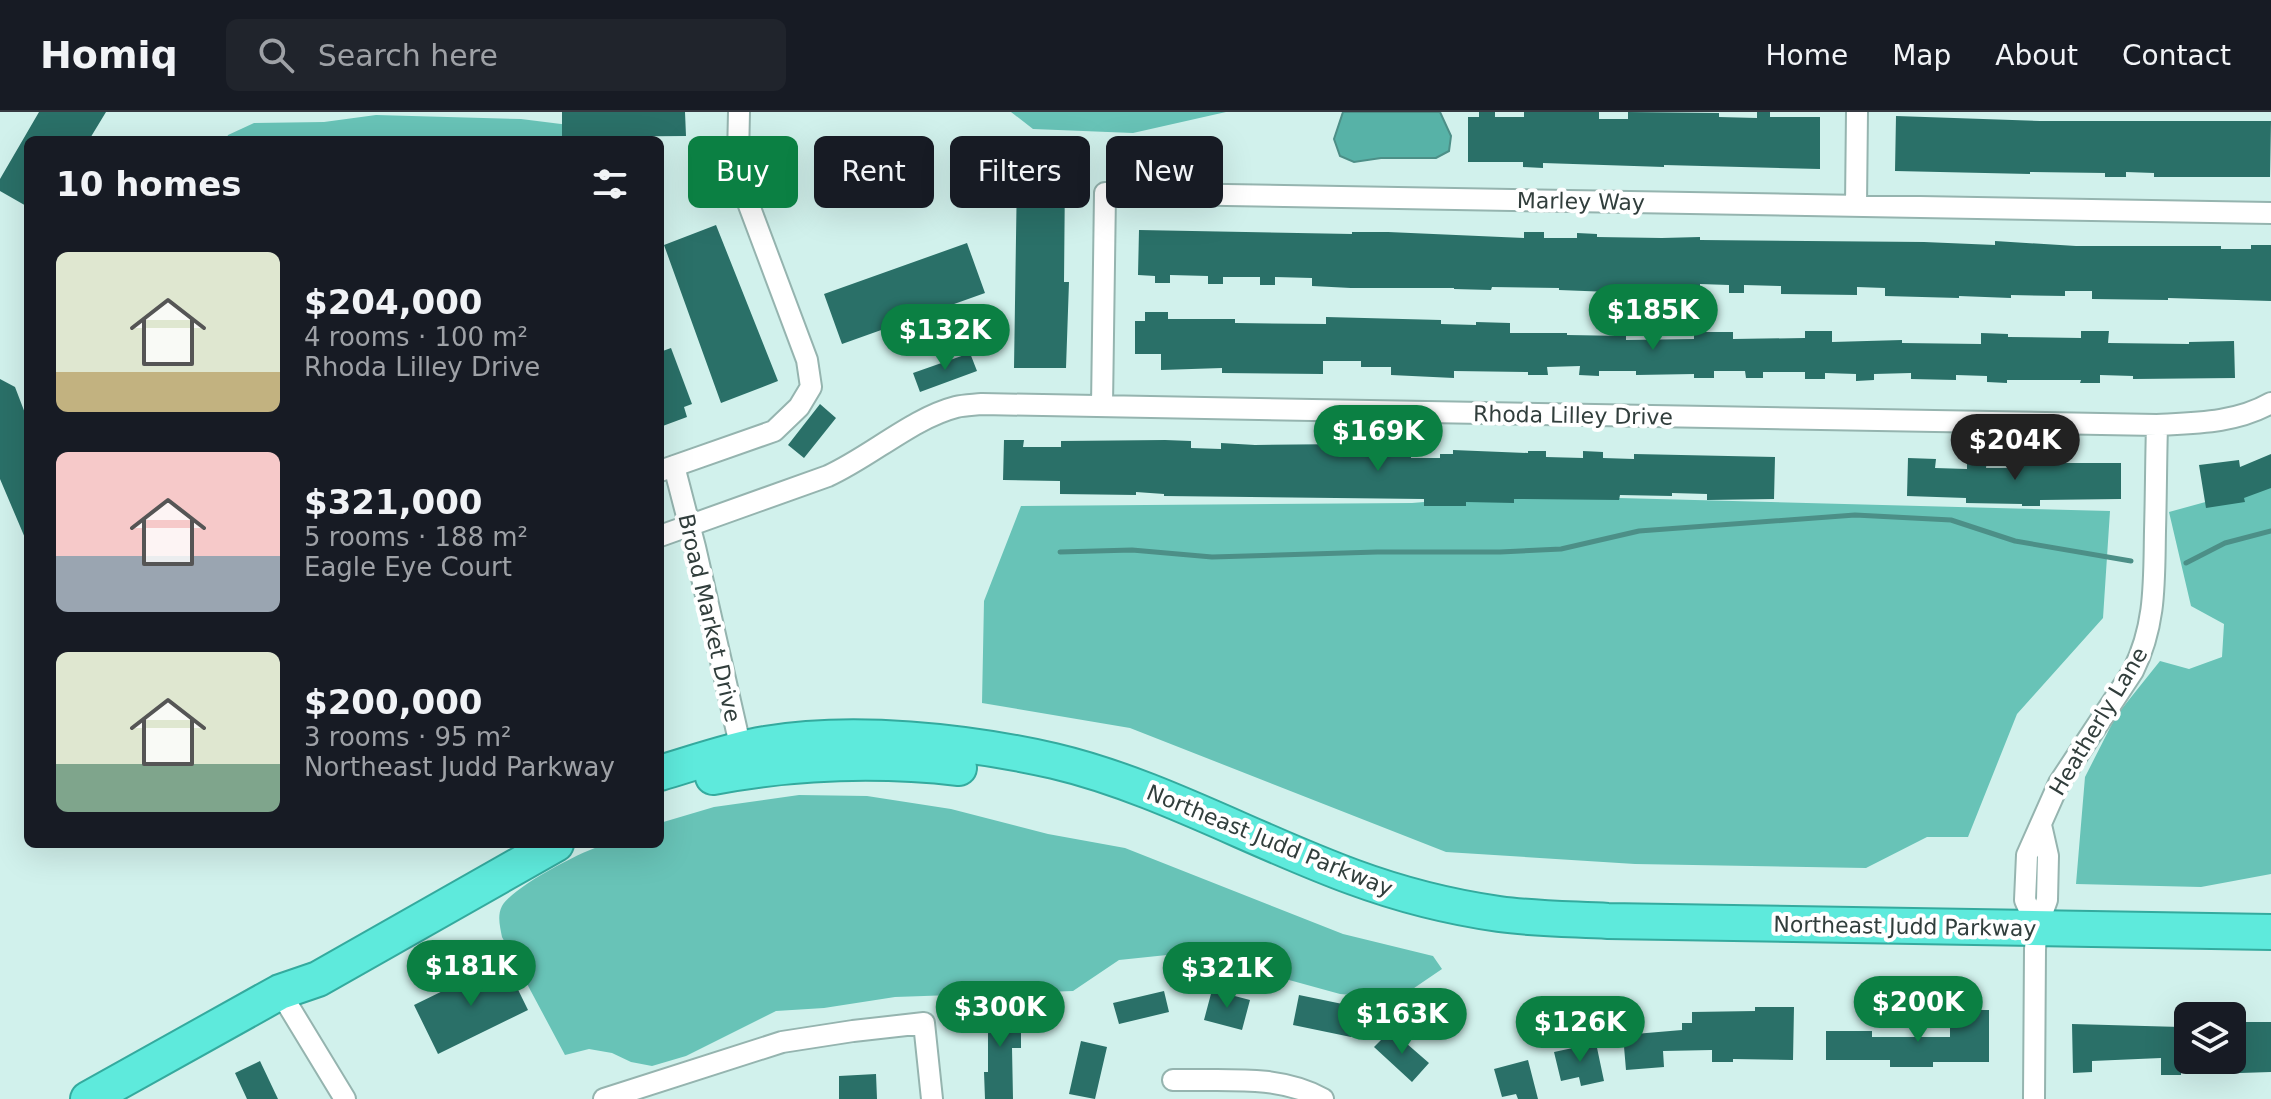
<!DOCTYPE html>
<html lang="en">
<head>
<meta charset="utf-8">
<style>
  :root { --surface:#171b24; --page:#20242c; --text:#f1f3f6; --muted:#9ea1a6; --line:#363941; --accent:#0b8043 }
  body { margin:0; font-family:"DejaVu Sans",sans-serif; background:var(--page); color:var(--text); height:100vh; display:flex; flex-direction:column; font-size:30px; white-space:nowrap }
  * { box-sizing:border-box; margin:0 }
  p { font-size:26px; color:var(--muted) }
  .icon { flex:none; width:44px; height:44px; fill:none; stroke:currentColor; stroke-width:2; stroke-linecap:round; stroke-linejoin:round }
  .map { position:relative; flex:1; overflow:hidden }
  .sheet { position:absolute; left:24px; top:24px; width:640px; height:712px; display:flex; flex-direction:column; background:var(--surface); border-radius:12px; box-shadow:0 8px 32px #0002 }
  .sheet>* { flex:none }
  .hud { position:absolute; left:688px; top:24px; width:760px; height:72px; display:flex; gap:16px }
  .controls { position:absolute; left:2174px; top:890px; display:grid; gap:16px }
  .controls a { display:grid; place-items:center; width:72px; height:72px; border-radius:12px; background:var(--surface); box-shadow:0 8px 32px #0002; font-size:40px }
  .price { position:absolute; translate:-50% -68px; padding:0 18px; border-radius:28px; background:var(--accent); color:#fff; font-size:26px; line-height:52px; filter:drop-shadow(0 2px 4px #0008) }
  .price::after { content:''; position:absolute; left:50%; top:48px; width:24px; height:18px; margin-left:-12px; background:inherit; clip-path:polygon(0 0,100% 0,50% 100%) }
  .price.current { background:#222; color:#fff }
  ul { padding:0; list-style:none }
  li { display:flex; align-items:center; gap:24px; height:200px; padding:0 32px }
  li span { display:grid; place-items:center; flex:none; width:224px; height:160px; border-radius:12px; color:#555 }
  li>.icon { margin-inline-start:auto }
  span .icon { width:96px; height:96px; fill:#fffc; stroke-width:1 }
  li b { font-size:34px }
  h2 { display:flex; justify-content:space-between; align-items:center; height:96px; padding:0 32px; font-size:34px }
  .tag { padding:0 28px; border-radius:12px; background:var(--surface); box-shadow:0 8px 32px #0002; font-size:28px; line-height:72px }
  .tag.current { background:var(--accent); color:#fff }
  header { display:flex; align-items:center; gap:48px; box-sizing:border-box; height:112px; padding:0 40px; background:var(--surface); border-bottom:2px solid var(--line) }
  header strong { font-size:38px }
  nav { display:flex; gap:44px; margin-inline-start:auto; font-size:28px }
  .search { width:560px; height:72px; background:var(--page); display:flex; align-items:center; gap:20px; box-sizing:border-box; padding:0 28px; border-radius:12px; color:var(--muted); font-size:30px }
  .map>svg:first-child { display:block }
</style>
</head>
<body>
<header>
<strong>Homiq</strong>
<div class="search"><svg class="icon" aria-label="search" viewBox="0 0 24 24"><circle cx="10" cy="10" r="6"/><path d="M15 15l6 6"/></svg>Search here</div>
<nav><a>Home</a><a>Map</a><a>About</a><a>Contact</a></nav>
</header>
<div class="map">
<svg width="2271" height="987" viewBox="0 0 2271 987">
  <rect width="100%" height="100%" fill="#d1f1ec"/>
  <path fill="#68c3b7" d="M1011 0H1226L1133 21 1033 17Z
    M376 3 521 7 601 17V28H226L228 23 254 11 324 10Z
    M2271 372V762L2201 775 2076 772 2085 665 2116 604 2160 549 2189 557 2222 545 2224 512 2191 494 2169 400Z
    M1509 383 2110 399 2103 506 2017 602 1968 725H1927L1866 756 1635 752 1446 740 1130 616 982 591 984 489 1021 394 1412 391Z
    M799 683 867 684 951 697 1048 722 1125 736 1343 822 1433 844 1442 857 1398 887 1340 882 1234 853 1167 843 1119 848 1073 879 895 885 824 896 776 899 686 944 652 954 631 950 612 941 589 937 565 943 502 825C500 814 497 804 502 794 513 775 581 739 604 733 618 729 644 732 660 732V711L714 695Z"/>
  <path fill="#57b2a7" stroke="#4c8f87" stroke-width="2" d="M1343 0H1440L1451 24 1449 39 1436 46H1381L1354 50 1340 44 1334 27Z"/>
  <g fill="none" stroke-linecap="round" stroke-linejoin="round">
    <path stroke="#4c8f87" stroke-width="5" d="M1060 440 1132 438 1212 445 1377 440H1500L1561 437 1639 419 1855 403 1951 408 2015 429 2131 449
      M2186 451 2225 431 2271 419"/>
  </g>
  <path fill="#2a7068" d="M39 0H106L89 28H28V95L0 79V67Z
    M562 0H685L686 24 562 25Z
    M1479 0H1495V5H1524V0H1599V7H1628V0L1719 1V5L1757 6V0H1770V5H1820V57L1664 53V55L1543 51V56L1523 55V50H1468V5H1479Z
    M1896 4 2040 9H2271L2270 65H2154V61L2126 60V65H2105V61L2030 60V62L1895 59Z
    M715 40 722 83 703 86 697 42Z
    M1017 61 1065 62 1064 170H1069L1066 256H1014Z
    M716 113 778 269 721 291 664 133Z
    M1139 118 1352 122V120H1388L1524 126V120H1544V126H1577V121L1597 122V125L1662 126 1700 125V128L1924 130 1995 133V129L2076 134H2221V137H2251V133H2271V189L2168 186V188L2092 187V179H2065V184L2011 183V186L1959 184V186L1885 184V176L1857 175V183L1781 182V174L1744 173V181H1729V173L1700 172V181L1610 180 1559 178V176L1492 175 1491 178 1454 177V176H1351L1312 174V166L1275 165V173H1260V165H1223V172H1208V164L1170 163V171H1155V164L1138 163Z
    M967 131 985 181 842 232 824 182Z
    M1145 200H1168V207H1235V211L1326 212V205L1441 208V212L1476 213V210L1510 211V221H1567V223L1626 224V228L1694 227V220H1733V227L1805 226V219H1832V230L1902 228V231L1981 232V221L2008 222V225L2081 226V219H2109L2108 231 2189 232V230L2234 229 2235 266 2133 267V264L2100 263V271H2080L2081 268H2007V271L1987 270V264L1956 263V268L1911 267V261L1874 262V268L1856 269V262L1825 261V267H1805V260H1763V266H1746L1745 259H1714V266H1694V262L1636 263V259H1599V264L1579 263 1580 254 1547 255 1548 263H1528V260L1454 259V266L1391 263V255H1361V249H1323V262L1222 261V256L1161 258V242H1135V209H1145Z
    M671 236 692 292 684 295 687 305 660 315V240Z
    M970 241 977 259 920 280 913 261Z
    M0 267 15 275 28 309V433L0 367Z
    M820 292 836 306 804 346 788 333Z
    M1004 328H1024L1023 335H1061V329L1165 328 1191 329V336L1221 337V331L1255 333 1348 332 1347 338H1377V333L1411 334V346H1440V342H1453V338L1528 341V339H1546V345L1583 346V339L1603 340V346L1634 347V342L1775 345 1774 387 1707 388V382L1672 381V384L1620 383 1619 388 1514 387V391L1466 390V394H1424V387L1164 384V382L1136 380V383L1060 382V369L1003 368Z
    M2271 342V376L2244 386 2245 390 2206 396 2199 353 2239 348 2240 355Z
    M1908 346 1936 347 1935 356 1967 357V346L1987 347 1986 356H2021V351H2121V387L2040 388V394H2022V392L1966 391V386L1907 384Z
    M504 849 528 898 438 942 414 893Z
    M1212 878 1250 888 1242 918 1204 908Z
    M1164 879 1169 900 1119 912 1113 891Z
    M1299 883 1357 895 1351 925 1293 913Z
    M1755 895H1794L1793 948 1733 947V950H1712V938L1663 939 1664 955 1626 958 1623 923 1682 918V911H1692V900L1755 899Z
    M975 896H1021V936H1012L1013 987H985L984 960H988V915H975Z
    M1950 898H1989V950H1933V955H1890V948H1826V919H1872V925H1950Z
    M2232 910H2271V960L2209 962V948H2232Z
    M2072 912 2181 915V963H2161V946L2092 949V960L2073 961Z
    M1391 918 1429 951 1412 970 1374 935Z
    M1081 929 1107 935 1095 987 1069 982Z
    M1596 931 1604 969 1581 974 1579 965 1561 969 1554 940Z
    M1528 948 1538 987H1518L1516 982 1502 985 1494 957Z
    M260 949 278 987H247L235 961Z
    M876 962 877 987H839V964Z"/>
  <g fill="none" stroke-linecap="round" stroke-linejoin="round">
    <g stroke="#95b4af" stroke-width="24">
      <path id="minor" d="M1856 93 1857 0
        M1102 294 1105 81 2271 101
        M674 354 695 435 743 646
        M660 359 774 319 799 295 811 275 807 248 744 80 738 45 739 0
        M660 424 828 364C870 345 913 306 956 295 964 293 973 293 982 292L2157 313C2196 311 2236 311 2271 291
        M2037 816 2025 788 2027 743 2059 671 2133 559C2156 513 2154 470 2155 419 2156 384 2156 349 2157 313
        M280 880 345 987
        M1173 968C1222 969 1279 962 1323 987
        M604 987 782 930 853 919 924 911 932 987
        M2034 987 2035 837 2037 816 2047 788 2048 744 2041 713"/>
    </g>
    <g stroke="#34aa9e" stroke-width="38">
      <path id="trunk" d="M660 661C694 651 730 638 765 632 854 617 966 629 1054 649 1156 673 1254 729 1353 765 1399 782 1450 795 1499 802 1535 807 1572 807 1608 809L2271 820
        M713 665C793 650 878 647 959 656
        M88 987 280 880 318 867 556 732"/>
    </g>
    <use href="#minor" stroke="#fff" stroke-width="20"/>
    <use href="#trunk" stroke="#5eeadc" stroke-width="34"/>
  </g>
  <g text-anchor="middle" stroke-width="8" stroke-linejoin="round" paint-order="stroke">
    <g font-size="22" fill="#313e3c" stroke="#fff">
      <text transform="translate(1581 89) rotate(1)" y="8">Marley Way</text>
      <text transform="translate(1573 303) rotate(1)" y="8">Rhoda Lilley Drive</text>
      <text transform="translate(710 506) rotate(77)" y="8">Broad Market Drive</text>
      <text transform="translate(2098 609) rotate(-59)" y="8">Heatherly Lane</text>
      <text transform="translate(1270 728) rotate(22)" y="8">Northeast Judd Parkway</text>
      <text transform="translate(1905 814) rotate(1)" y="8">Northeast Judd Parkway</text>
    </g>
  </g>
</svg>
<div class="controls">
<a><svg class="icon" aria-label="layers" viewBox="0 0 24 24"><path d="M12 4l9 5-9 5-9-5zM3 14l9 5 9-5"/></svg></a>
</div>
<b class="price" style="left:1653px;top:240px">$185K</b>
<b class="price" style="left:945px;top:260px">$132K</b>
<b class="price" style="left:1378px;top:361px">$169K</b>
<b class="price current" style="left:2015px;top:370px">$204K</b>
<b class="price" style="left:471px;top:896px">$181K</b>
<b class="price" style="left:1227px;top:898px">$321K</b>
<b class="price" style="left:1918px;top:932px">$200K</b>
<b class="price" style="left:1000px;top:937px">$300K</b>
<b class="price" style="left:1402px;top:944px">$163K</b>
<b class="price" style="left:1580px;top:952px">$126K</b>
<div class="hud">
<a class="tag current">Buy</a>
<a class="tag">Rent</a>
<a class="tag">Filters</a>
<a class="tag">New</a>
</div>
<section class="sheet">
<h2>10 homes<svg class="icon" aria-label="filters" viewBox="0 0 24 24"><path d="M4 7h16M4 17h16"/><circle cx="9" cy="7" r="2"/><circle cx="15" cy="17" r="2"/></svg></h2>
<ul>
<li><span style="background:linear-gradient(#dfe7d0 75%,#c2b280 0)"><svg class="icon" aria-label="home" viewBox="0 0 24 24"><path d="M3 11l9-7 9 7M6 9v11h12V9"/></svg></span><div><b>$204,000</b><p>4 rooms · 100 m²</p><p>Rhoda Lilley Drive</p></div></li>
<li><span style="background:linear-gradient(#f6c9c9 65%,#9aa5b1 0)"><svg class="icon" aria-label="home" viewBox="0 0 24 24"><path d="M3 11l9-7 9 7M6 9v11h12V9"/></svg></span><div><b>$321,000</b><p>5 rooms · 188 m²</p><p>Eagle Eye Court</p></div></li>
<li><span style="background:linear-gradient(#dfe7d0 70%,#7fa58c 0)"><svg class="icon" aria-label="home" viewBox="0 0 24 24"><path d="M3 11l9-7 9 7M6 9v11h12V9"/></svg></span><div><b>$200,000</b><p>3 rooms · 95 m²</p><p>Northeast Judd Parkway</p></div></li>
</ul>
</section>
</div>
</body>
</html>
